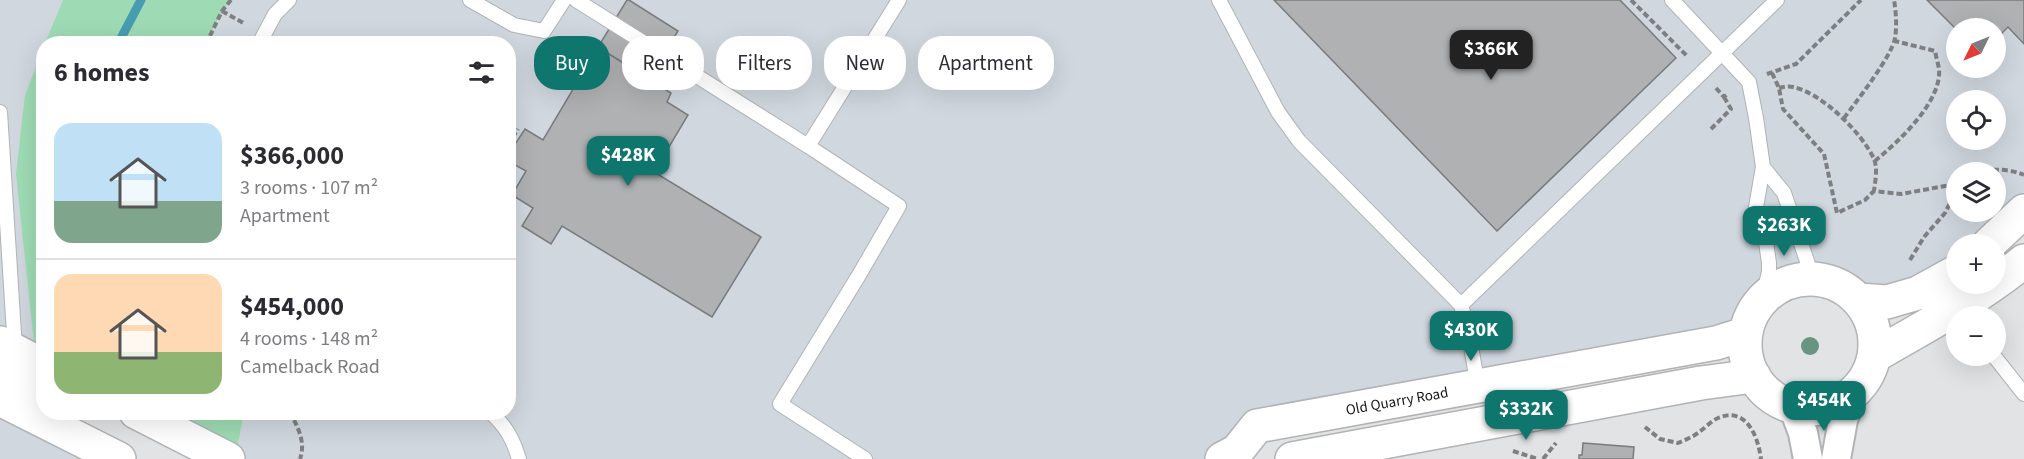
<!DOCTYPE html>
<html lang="en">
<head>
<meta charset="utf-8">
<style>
  :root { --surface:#fff; --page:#f2f2f3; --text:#2b2b33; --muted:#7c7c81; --line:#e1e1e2; --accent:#0f766e }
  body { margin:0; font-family:"Source Sans 3",sans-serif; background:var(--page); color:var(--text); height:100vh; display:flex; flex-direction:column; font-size:22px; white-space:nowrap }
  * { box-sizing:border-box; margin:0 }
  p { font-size:20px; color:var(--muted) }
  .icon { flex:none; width:33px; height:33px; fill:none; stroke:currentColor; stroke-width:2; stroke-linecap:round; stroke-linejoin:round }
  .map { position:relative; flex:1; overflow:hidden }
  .side { position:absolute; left:36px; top:36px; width:480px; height:384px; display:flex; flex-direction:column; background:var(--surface); border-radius:24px; box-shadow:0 6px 24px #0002 }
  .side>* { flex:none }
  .top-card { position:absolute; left:534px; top:36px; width:570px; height:54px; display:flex; gap:12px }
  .needle { width:39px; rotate:227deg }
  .controls { position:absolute; left:1946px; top:18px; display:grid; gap:12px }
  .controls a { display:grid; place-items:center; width:60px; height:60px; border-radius:50%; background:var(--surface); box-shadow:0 6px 24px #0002; font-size:30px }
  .price { position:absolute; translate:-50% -51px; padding:0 14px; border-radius:12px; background:var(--accent); color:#fff; font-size:20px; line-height:39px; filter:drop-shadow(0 2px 3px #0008) }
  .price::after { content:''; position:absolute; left:50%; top:36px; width:18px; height:14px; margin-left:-9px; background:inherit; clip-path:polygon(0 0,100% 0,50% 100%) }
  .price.active { background:#222; color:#fff }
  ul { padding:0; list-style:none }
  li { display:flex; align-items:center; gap:18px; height:150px; padding:0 18px }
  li+li { border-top:2px solid var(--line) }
  li span { display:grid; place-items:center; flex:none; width:168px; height:120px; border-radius:18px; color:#555 }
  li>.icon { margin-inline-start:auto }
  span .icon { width:72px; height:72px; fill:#fffc; stroke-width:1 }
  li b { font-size:26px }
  h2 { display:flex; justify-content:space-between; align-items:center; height:72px; padding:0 18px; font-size:26px }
  .tag { padding:0 21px; border-radius:24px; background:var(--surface); box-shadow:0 6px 24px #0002; font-size:21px; line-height:54px }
  .tag.active { background:var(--accent); color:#fff }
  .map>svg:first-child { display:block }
</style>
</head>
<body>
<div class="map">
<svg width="2024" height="459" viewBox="0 0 2024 459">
  <rect width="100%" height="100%" fill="#e1e3e5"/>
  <path fill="#d0d7df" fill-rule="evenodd" d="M0 0H63L45 43 44 44 43 48 25 95 36 362 0 343Z
    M231 0H2024V211L1989 244H1956V272L1858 300 1842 288 1824 280H1798L1775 289 1762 300 1751 316 1745 334 1257 426 1222 459H235L244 413 508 412V44H206L222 11ZM1956 28H1995V68H1956ZM1956 100H1995V140H1956ZM1956 172H1995V212H1956Z
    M0 399 119 459H0Z"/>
  <path fill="#9edbb4" d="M63 0H231L222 11 206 43H45Z
    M43 48V366L36 362 16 174 25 95Z
    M136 413H244L235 459Z"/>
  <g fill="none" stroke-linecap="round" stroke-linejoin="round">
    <path stroke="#479db0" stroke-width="9" d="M118 44 141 0"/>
  </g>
  <path fill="#afb1b3" stroke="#797b7d" stroke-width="1.5" d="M627 0H629L678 31 648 79 598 47Z
    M1274 0H1620L1676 58 1497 231Z
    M1927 0H2024V44L2008 27 1995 40V28L1956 29Z
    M598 47 671 93 667 102 688 115 654 172 761 237 712 317 562 226 551 244 522 226 533 208 512 195 526 171 508 161V155L525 129 543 140Z
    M1583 443 1634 447 1633 459H1579V455H1582Z"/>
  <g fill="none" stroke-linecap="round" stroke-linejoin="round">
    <g stroke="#b1b3b4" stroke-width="16">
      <path id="lane" d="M470 0 514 25 544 31 564 0
        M576 0 808 146 899 0
        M1219 0 1278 112 1299 141 1461 305 1468 330 1478 386
        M1672 0 1749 82 1756 118 1763 167
        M259 44 275 14 289 0
        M0 112 15 349
        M808 146 899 206 859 275 780 404 865 459
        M1762 300 1769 272V263L1765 235 1756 207 1763 167 1784 193 1813 279
        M1461 305 1777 0
        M1994 356 2024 394
        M490 412C506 426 513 439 519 459"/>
    </g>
    <g stroke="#b1b3b4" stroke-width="32">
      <path id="street" d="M1793 406 1803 433 1808 459
        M1836 459 1843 420 1852 394"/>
    </g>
    <g stroke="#b1b3b4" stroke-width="36">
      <path id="secondary" d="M1989 244 2024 211
        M1745 344a65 65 0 1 1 130 0a65 65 0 1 1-130 0Z
        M1858 300 1887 302 1918 293 1956 272
        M0 343 44 366
        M1874 356C1925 326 1978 299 2024 261
        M0 378 9 375 44 391
        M0 399 119 459
        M136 412 228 459
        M1222 459 1237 451 1257 426 1716 343 1745 334
        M1292 459 1701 383 1754 376"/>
    </g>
    <path stroke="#7e7f80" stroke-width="4" stroke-dasharray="6 3" stroke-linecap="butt" d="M1631 0 1687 56
      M222 11 245 24
      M206 44 222 11 231 0
      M1772 73 1779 88 1783 109 1824 154 1837 213 1865 200 1874 191
      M1767 74 1796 64 1861 0
      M1716 88 1724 97 1728 94
      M1779 88C1783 87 1788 86 1793 87 1822 93 1862 133 1874 159 1878 169 1875 182 1874 191L1901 194 1956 184
      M1844 118C1856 102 1892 56 1895 38 1897 26 1896 12 1894 0
      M1711 129 1731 109 1724 97
      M508 145 518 129
      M1875 161C1898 142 1942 102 1939 69 1938 63 1936 57 1935 51L1895 41
      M1975 172C1992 169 2008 168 2024 175
      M1910 260 1924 237 1945 213 1956 191
      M290 412C298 428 306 442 300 459
      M1645 427 1660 439 1678 443C1685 440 1693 437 1699 432 1705 428 1711 421 1718 418 1747 406 1758 437 1761 459
      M1513 451 1538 459
      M1543 459 1556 443"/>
    <use href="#lane" stroke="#fff" stroke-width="14"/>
    <use href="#street" stroke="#fff" stroke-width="28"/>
    <use href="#secondary" stroke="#fff" stroke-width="33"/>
  </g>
  <circle fill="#679581" cx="1810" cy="346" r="9"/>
  <g text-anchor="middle" stroke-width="4.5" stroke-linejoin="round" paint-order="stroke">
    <g font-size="15" fill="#141515" stroke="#fff">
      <text transform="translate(1397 401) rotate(-10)" y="5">Old Quarry Road</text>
    </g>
  </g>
</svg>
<div class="controls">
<a><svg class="needle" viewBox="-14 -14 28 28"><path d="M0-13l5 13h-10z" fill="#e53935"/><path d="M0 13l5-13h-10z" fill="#7c7c81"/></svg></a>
<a><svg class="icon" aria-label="locate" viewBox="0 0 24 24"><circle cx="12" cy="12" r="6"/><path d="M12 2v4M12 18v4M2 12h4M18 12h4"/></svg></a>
<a><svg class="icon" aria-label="layers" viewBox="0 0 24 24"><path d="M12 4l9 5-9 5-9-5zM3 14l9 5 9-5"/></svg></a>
<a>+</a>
<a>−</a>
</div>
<b class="price active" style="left:1491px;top:81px">$366K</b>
<b class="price" style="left:628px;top:187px">$428K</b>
<b class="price" style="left:1784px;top:257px">$263K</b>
<b class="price" style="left:1471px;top:362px">$430K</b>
<b class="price" style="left:1824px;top:432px">$454K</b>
<b class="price" style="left:1526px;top:441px">$332K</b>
<div class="top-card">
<a class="tag active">Buy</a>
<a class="tag">Rent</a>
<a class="tag">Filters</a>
<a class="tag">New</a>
<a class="tag">Apartment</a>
</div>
<section class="side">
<h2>6 homes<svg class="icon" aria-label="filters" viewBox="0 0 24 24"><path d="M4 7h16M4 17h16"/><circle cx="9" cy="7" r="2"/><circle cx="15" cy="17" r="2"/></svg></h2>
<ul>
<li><span style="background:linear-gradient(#bfe0f5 65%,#7fa58c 0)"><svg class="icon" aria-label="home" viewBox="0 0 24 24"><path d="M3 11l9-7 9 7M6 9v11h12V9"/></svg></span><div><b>$366,000</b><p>3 rooms · 107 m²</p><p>Apartment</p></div></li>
<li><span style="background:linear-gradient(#ffd9b3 65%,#8fb573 0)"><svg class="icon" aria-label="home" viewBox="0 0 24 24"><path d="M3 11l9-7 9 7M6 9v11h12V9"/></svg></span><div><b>$454,000</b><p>4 rooms · 148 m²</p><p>Camelback Road</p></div></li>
</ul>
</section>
</div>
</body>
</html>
